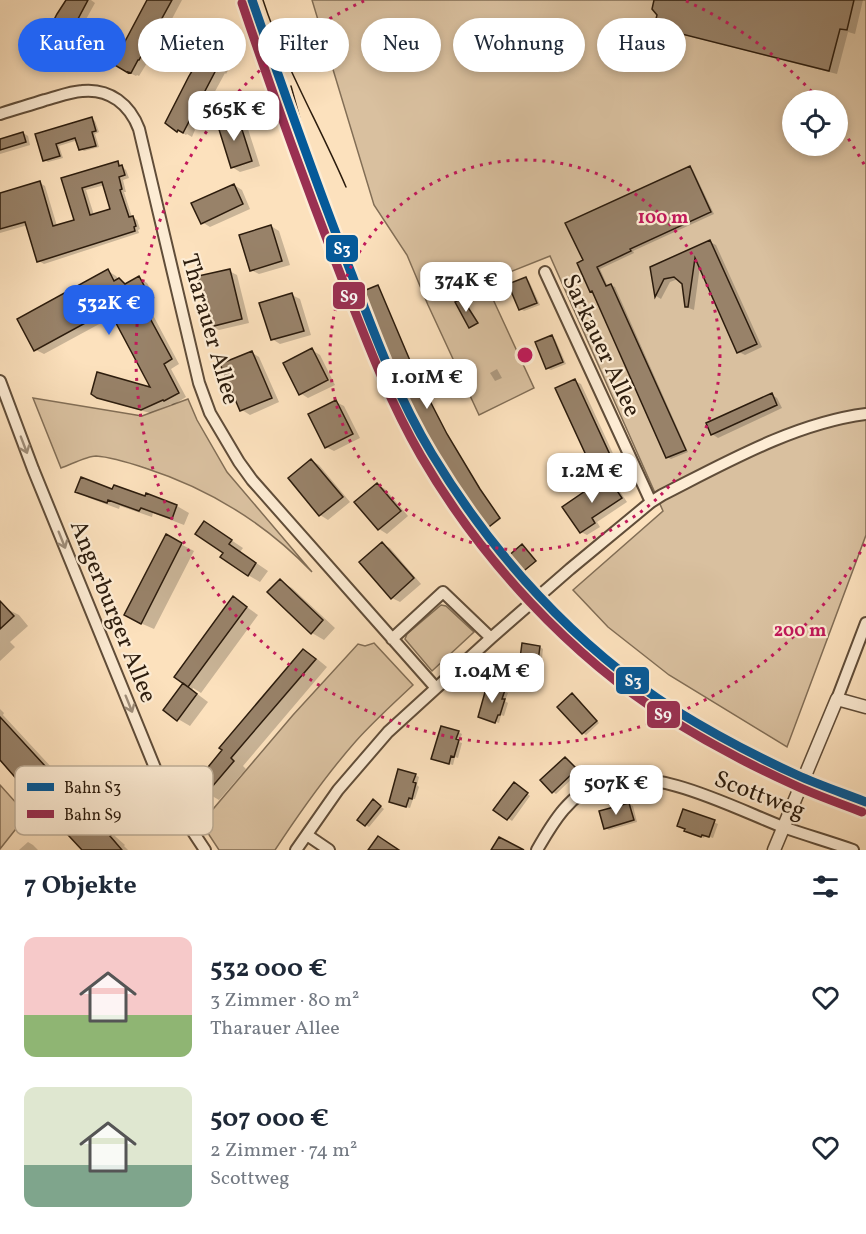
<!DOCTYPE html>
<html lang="de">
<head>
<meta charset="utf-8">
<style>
  :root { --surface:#fff; --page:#f2f2f3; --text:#1f2937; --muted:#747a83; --accent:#2563eb }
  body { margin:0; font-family:Vollkorn,serif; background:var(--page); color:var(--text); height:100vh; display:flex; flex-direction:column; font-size:22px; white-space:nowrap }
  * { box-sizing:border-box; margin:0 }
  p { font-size:20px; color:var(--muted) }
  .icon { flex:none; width:33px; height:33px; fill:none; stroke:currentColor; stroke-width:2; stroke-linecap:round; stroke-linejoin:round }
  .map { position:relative; height:850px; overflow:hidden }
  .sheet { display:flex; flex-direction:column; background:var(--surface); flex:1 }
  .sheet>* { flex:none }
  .guide { position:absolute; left:18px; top:18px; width:831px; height:54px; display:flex; gap:12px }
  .fabs { position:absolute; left:782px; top:90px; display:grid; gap:12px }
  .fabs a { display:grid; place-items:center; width:66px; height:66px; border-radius:50%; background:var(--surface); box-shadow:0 3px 9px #0003; font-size:30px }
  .price { position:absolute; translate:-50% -51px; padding:0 14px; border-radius:12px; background:#fff; color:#222; font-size:20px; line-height:39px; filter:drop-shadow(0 2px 3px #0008) }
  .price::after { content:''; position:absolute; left:50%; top:36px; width:18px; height:14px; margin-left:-9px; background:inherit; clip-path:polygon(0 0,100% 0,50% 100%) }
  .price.active { background:var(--accent); color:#fff }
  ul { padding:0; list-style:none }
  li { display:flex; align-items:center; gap:18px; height:150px; padding:0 24px }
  li span { display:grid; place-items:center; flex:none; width:168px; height:120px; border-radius:12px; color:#555 }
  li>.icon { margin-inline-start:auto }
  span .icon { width:72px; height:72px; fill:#fffc; stroke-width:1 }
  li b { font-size:26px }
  h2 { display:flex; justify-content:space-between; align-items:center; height:72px; padding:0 24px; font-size:26px }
  .pill { padding:0 21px; border-radius:27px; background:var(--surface); box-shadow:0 3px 9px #0003; font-size:21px; line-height:54px }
  .pill.active { background:var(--accent); color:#fff }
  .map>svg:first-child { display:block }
</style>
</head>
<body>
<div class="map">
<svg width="866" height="850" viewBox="0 0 866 850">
  <rect width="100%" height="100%" fill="#fce1bd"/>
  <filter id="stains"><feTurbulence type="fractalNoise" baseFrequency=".00333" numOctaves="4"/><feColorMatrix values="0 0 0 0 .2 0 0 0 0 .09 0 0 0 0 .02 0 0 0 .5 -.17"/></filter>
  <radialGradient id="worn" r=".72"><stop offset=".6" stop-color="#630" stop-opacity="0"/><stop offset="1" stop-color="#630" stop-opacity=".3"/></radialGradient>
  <path fill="#d9c09f" stroke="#826e56" stroke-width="1.5" fill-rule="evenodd" d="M312 0H866V535L787 747 669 675 608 627 573 590 663 511 550 256 485 282 534 388 479 415 428 305 407 255 374 205ZM792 100H837V146H792Z
    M33 398 142 416 188 399 197 420 227 472 312 572C265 523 210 489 145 468 130 463 112 457 96 456 87 456 70 465 61 468Z
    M441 605 446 606 474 632 432 671 405 639 407 634Z
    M374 643 413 685C394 703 374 721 356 741 326 775 300 812 275 850H219L198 818 208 815 293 715 358 644 365 646Z
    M0 785 27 815 0 849Z"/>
  <path fill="#0003" fill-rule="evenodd" d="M68 0H91L95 3 57 72 52 69V71L35 60Z
    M149 0H182L148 64 147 63 139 76 137 75 136 76 128 72Z
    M656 0H863L855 34 848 32 837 74 664 30 656 26 659 14Z
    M217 58 230 67 226 74 225 73 212 97H213L194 129 195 130 192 137 187 134 186 135 167 123Z
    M238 118 246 123 260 166 240 172 232 167Z
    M92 119 95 121 99 132 95 134 99 147 84 151 80 149 78 140 59 146 63 158 48 162 44 160 37 135Z
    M23 133 28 136 30 145 0 154V141Z
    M118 163 126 170 129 178 123 180 126 192H124L132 217 137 220 140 229 138 230 139 233 44 264 39 261 28 225 0 233V191L1 195 40 183 45 186 57 226 76 220 63 179ZM105 185 112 210 94 215 86 190Z
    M690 168 693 170 714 214 633 251 634 253 600 269 608 287 611 285 615 287 688 452 671 459 667 457 594 292 591 291 579 264Z
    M234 185 242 190 250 209 210 227 202 222Z
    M271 226 279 231 290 265 259 274 251 270Z
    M710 242 716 245 762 347 745 355 739 352 700 266 694 310 686 307 683 283 678 279 670 282 661 299 656 296 651 268Z
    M108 271 116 276 119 280 127 284 139 278 147 283 155 298 146 302 179 364 171 369 186 397 173 405 171 404 150 413 107 401 93 394 153 389 114 316 44 354 36 350Z
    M229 271 237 275 249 323 219 330 211 326Z
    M526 278 529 281 540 305 524 311 521 309Z
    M378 287 415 372 448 436 481 491 501 519 487 529 373 310H370Z
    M292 295 300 299 311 335 280 344 272 339Z
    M551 337 555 339 566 364 551 370 547 368Z
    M312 350 320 355 335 385 308 398 300 393Z
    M251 352 259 357 279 402 250 415 242 410Z
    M497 369 502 378 495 381 490 373Z
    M575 381 581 384 616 460 598 468 592 465Z
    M772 395 777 398 782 408 718 438 712 434Z
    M336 402 344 406 360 438 334 451 326 447Z
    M311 460 319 465 350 502 328 520 320 515 290 478Z
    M607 478 613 481 627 502 597 522 600 527 587 535 581 532Z
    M377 484 385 489 408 516 387 534 379 529Z
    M113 490 146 498 147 495 177 506 189 513 184 525 153 513 152 517 120 506 119 509 89 498 77 491Z
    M216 530 243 548 240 552 268 571 260 582 248 575 225 552Z
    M167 537 194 551 154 629 138 622Z
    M382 544 390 548 421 584 400 602 392 598Z
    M280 581 292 588 335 628 324 640 312 633Z
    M234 598 258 615 201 693 193 688 192 690 208 702 190 726 178 719 191 688 176 677Z
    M3 607 19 615 28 626 10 642 15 647 0 661V608Z
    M540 647 543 649 540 678 523 676 520 674Z
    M304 651 316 658 327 667 243 766 246 769 219 800 207 793 197 783Z
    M504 691 508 693 505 701 508 703 504 716 501 715 499 723 483 718Z
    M572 695 576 697 599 723 586 735 583 733Z
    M0 709 4 713 3 715 116 837 125 845 124 846 128 850H84L0 758Z
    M458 732 462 734 459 742 462 743 458 758 455 757 453 765 436 760Z
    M565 759 579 772 556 794 553 792Z
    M415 775 419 777 417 785 419 787 415 799H413L410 808 394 803Z
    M517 786 530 796 512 821 495 809Z
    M376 803 384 809 369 827 359 820Z
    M629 804 633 806 637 822 609 830 605 828Z
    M684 811 718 824 713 838 705 835 704 838 690 833Z
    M28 842 33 845 38 850H19Z"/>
  <path fill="#988269" stroke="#2c1c0d" stroke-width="1.5" fill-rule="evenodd" d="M66 0H88L51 70 46 67 45 69 33 60 57 14Z
    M147 0H172L139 60H138L131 73 128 72V73L113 64Z
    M654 0H854L847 30 840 29 829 71 654 27 657 15 652 9Z
    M204 51 208 53V52L218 57 217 59 222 62 217 71 216 70 183 133 178 130 177 132 165 123 189 76Z
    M92 117 96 131 92 132 96 146 79 150 75 138 56 144 60 156 43 161 35 134Z
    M238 117 252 161 231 168 217 123Z
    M23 132 26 142 0 150V139Z
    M118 161 119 166 122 165 125 175 119 177 122 189 120 190 129 217 133 216 136 226 134 227 135 231 37 262 25 222 0 229V193L40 181 53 226 74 220 61 178ZM102 182 110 209 90 215 82 188Z
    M690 166 711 212 630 249 631 251 597 267 606 286 611 284 686 450 666 458 592 291 590 292 577 263 583 260 565 223Z
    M234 184 243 204 201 224 191 203Z
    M271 225 282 261 250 271 239 235Z
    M710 240 757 344 737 353 695 258 688 307H685L682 284 674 277 664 279 655 297 650 267Z
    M108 269 114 281 119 278 125 284 139 276 148 293 139 298 172 359 164 364 179 393 164 401 163 400 141 410 97 398 91 394 97 372 150 387 109 310 34 351 17 319Z
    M230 269 242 319 210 327 198 276Z
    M526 277 537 303 519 310 508 284Z
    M378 285 414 370 447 434 480 489 500 518 485 530 449 477 420 428 395 374 372 319 374 318 371 310 369 311 361 292Z
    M292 293 304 331 271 340 259 303Z
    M462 298 478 323 469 328 455 302Z
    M552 335 563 362 546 369 535 342Z
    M312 348 328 380 299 395 283 363Z
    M252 351 272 398 240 411 220 364Z
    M575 379 611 457 591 466 555 388Z
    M772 393 777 405 711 435 706 423Z
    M336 400 353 434 325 448 308 414Z
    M311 459 343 497 319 516 288 478Z
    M607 476 622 498 592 518 595 523 580 533 562 507Z
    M81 477 112 489 114 485 145 496 146 493 177 505 172 519 141 508 139 511 108 500 107 503 75 492Z
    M377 483 401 511 378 530 354 502Z
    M204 521 232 540 229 544 256 563 248 576 220 557 223 553 195 534Z
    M166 534 182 543 141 624 124 615Z
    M382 542 414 578 391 599 359 562Z
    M522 544 536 561 520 574 506 558Z
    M280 579 323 620 311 634 267 592Z
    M233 596 247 607 188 687 174 677Z
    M0 601 14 616 0 629Z
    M522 643 540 646 536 677 518 674Z
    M303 649 316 659 231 758 234 761 206 794 195 783 222 750 219 748Z
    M183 683 197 694 177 721 163 710Z
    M487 685 505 690 502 699H505L500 715H498L495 723 478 717Z
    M572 693 597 721 582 734 557 707Z
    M0 717 103 829 104 828 111 835 110 836 122 850H82L27 791 0 760Z
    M441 726 459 731 456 739 459 740 454 757 451 756 449 764 431 759Z
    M565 757 577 769 552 793 540 780Z
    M398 769 416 774 413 782 416 783 412 799 409 798 406 807 389 802Z
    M514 782 528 793 507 820 493 810Z
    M373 799 381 806 365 826 357 820Z
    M629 803 634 820 604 829 599 811Z
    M683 809 715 820 709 837 702 835 701 837 684 831 685 829 677 826Z
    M378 836 399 850H368Z
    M499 837 524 850H491Z"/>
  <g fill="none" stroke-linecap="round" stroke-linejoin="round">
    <g stroke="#604d39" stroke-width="14">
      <path id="minor" d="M0 114C15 109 30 105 45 100 57 97 69 92 82 91 110 88 130 105 139 129L199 383 210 413 239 462 252 480 436 688
        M545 272 651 502
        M0 381 33 469 162 785 205 850
        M392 639 443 592 491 638
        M837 699 866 623
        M307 835 329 850
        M296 850 338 790 388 732 491 638 570 569 651 502 662 495C725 463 795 423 866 414
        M537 850C553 822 570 793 603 782 656 766 734 808 783 827 806 835 830 842 853 850"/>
    </g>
    <g stroke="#604d39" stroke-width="15">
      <path id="tertiary" d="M774 850 837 699 866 707"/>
    </g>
    <use href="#minor" stroke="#fdecd4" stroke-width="10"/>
    <use href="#tertiary" stroke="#fdecd4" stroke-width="12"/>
    <path stroke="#2c1c0d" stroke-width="1.5" d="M263 0C284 65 319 124 346 187
      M291 86 321 195"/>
    <g stroke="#fdecd4" stroke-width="14">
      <path id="rail-1" d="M252 0C284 92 316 184 352 275 375 336 398 398 432 454 493 555 575 646 675 710 714 734 755 756 797 775 819 785 843 793 866 802"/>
    </g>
    <g stroke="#fdecd4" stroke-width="14">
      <path id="rail-2" d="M242 3C273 95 306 186 341 276 365 337 388 399 421 456 480 558 570 656 670 719 709 743 750 765 792 784 815 795 839 803 862 812"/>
    </g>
    <use href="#rail-1" stroke="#055a99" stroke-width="9"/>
    <use href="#rail-2" stroke="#9a3052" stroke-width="9"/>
  </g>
  <defs><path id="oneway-shaft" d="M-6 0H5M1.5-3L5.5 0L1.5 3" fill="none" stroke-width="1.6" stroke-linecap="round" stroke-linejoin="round" transform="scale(1.5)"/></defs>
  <g stroke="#9f8e7a">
    <use href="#oneway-shaft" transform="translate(24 445) rotate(69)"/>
    <use href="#oneway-shaft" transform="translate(62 540) rotate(68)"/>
    <use href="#oneway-shaft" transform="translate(129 704) rotate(68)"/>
  </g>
  <g fill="none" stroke="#c2185b" stroke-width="3" stroke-dasharray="3 6">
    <circle cx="525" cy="355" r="195"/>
    <path d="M865 544A389 389 0 1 1 364 1M686 1A389 389 0 0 1 819 100M838 124A389 389 0 0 1 865 166"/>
  </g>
  <g text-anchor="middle" stroke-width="4.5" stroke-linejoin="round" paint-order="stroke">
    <g font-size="24" fill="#2c1c0d" stroke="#fdecd4">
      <text transform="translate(211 329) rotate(74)" y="8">Tharauer Allee</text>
      <text transform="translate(602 345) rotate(65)" y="8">Sarkauer Allee</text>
      <text transform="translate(114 611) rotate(68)" y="8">Angerburger Allee</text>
      <text transform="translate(760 794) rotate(21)" y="8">Scottweg</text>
    </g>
  </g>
  <rect x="15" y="766" width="198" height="69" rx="9" fill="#fdecd4" stroke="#beae98" stroke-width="1.5"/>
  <rect x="27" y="783" width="27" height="8" fill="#055a99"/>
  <rect x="27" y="810" width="27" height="8" fill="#9a3052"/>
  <g font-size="16" fill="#2c1c0d">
    <text x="64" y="793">Bahn S3</text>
    <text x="64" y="820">Bahn S9</text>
  </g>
  <circle cx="525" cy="355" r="9" fill="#c2185b" stroke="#fdecd4" stroke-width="3"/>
  <g font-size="18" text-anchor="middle" font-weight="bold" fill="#c2185b" stroke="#fdecd4" stroke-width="4.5" stroke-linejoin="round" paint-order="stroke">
    <text x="663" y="223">100 m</text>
    <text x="800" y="636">200 m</text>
  </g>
  <g stroke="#fdecd4" stroke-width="2">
    <rect x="325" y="234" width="34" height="29" rx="6" fill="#055a99"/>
    <rect x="332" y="281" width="34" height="29" rx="6" fill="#9a3052"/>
    <rect x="615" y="666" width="35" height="29" rx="6" fill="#055a99"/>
    <rect x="646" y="700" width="35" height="29" rx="6" fill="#9a3052"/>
  </g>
  <g font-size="16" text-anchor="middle" font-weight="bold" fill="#fff">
    <text x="342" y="254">S3</text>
    <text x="349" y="302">S9</text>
    <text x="633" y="686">S3</text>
    <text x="663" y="720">S9</text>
  </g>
  <rect width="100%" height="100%" filter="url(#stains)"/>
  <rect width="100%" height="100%" fill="url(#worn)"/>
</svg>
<div class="fabs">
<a><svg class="icon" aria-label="locate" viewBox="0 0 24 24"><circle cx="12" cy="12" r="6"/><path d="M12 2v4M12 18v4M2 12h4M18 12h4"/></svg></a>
</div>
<b class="price" style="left:234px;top:142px">565K €</b>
<b class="price" style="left:466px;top:313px">374K €</b>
<b class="price active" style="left:109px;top:336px">532K €</b>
<b class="price" style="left:427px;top:410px">1.01M €</b>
<b class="price" style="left:592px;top:504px">1.2M €</b>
<b class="price" style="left:492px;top:704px">1.04M €</b>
<b class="price" style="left:616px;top:816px">507K €</b>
<div class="guide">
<a class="pill active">Kaufen</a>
<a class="pill">Mieten</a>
<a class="pill">Filter</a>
<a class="pill">Neu</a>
<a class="pill">Wohnung</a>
<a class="pill">Haus</a>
</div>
</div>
<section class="sheet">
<h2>7 Objekte<svg class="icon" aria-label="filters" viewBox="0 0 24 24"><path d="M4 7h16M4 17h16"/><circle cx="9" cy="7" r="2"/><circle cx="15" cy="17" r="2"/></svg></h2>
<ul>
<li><span style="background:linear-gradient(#f6c9c9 65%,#8fb573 0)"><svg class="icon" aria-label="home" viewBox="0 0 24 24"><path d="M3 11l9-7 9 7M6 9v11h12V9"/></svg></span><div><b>532 000 €</b><p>3 Zimmer · 80 m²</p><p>Tharauer Allee</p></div><svg class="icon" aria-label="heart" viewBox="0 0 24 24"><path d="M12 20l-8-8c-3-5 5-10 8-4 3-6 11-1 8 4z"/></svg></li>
<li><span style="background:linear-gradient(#dfe7d0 65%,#7fa58c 0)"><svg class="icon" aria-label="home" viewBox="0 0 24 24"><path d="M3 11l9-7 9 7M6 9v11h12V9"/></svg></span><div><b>507 000 €</b><p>2 Zimmer · 74 m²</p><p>Scottweg</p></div><svg class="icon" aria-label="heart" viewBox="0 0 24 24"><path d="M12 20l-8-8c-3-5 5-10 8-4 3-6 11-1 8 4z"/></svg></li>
</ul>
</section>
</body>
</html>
